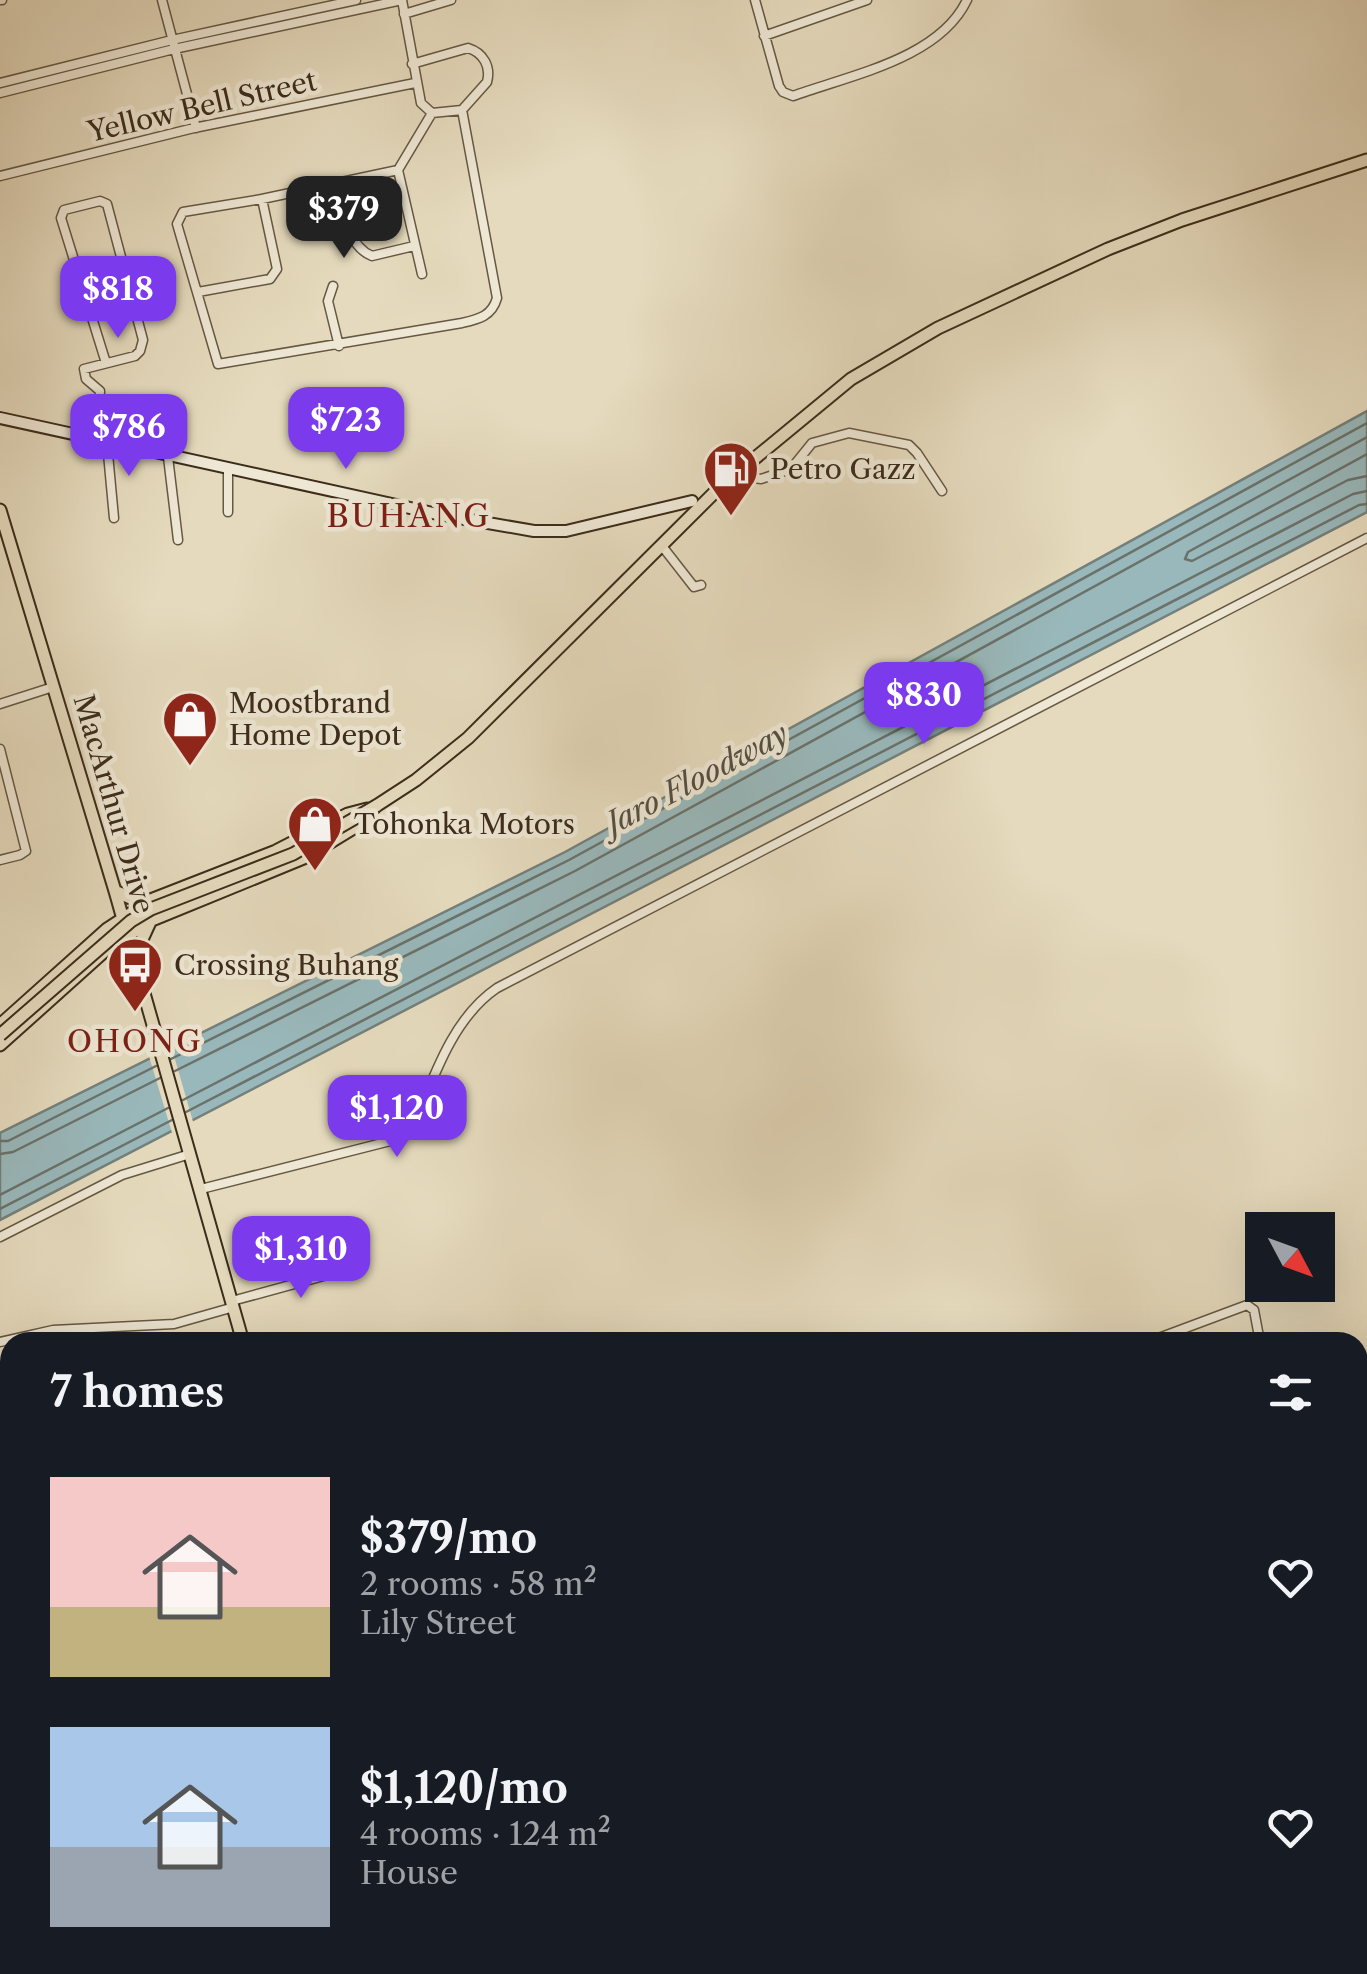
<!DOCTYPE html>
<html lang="en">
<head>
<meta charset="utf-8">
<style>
  :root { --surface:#171b24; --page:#20242c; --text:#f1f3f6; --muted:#9ea1a6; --accent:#7c3aed }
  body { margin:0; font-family:"Libre Caslon Text",serif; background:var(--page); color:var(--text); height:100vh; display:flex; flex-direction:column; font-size:38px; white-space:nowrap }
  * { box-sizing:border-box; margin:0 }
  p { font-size:32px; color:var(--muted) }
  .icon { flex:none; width:55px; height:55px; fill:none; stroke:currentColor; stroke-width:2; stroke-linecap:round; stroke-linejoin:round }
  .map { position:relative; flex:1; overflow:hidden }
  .side { position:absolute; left:0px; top:1332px; width:1368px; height:642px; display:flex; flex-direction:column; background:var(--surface); border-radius:30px 30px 0 0; box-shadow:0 10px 40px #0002 }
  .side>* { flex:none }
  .needle { width:65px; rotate:131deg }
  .buttons { position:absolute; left:1245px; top:1212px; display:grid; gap:20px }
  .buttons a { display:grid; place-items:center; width:90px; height:90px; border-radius:0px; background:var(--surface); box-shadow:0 10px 40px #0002; font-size:50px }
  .price { position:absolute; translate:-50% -85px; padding:0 22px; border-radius:20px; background:var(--accent); color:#fff; font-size:32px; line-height:65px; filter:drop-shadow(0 2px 5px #0008) }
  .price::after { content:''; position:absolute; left:50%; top:60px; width:30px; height:22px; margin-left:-15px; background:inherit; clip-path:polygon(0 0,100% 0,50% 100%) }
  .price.on { background:#222; color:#fff }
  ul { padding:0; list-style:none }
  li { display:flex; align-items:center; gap:30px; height:250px; padding:0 50px }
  li span { display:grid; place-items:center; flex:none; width:280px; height:200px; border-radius:0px; color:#555 }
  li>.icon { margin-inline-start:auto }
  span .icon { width:120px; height:120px; fill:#fffc; stroke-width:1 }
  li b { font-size:42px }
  h2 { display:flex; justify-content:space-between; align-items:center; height:120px; padding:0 50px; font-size:42px }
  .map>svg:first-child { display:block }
</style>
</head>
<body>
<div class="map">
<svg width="1367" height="1974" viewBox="0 0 1367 1974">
  <rect width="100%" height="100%" fill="#e5dabd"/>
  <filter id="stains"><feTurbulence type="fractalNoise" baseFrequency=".002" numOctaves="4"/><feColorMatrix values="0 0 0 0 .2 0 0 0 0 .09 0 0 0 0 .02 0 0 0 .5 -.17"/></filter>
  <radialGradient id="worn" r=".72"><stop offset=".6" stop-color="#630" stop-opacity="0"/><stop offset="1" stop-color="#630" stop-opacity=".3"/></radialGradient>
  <path fill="#99b8bb" stroke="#74807b" stroke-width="2.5" d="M1367 411V512L0 1220V1133L565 852Z"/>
  <path fill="#e5dabd" d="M170 1042 194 1125 173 1136 148 1053Z"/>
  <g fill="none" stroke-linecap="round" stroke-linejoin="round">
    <path stroke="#6a726a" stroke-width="2.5" d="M1367 454 1188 552 1185 559 1192 561 1348 480 1367 476
      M171 1059 569 860 1367 423
      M175 1071 575 871 1367 437
      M183 1100 1353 494 1367 491
      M186 1112 1359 505 1367 504
      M0 1141H8L156 1066
      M0 1154 13 1152 160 1078
      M0 1195 168 1108
      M0 1209 172 1120"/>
    <g stroke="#665843" stroke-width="11">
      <path id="street" d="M0 0H2
        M162 0 196 128
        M402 0 421 103 432 113 462 110
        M755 0 779 86 783 92 793 96C850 75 939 59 967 0
        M404 14 451 0
        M764 36 867 0
        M0 83 172 40 356 0
        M0 93 174 49 402 0
        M398 170 262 199 183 212 177 224 218 364 462 323C479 319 492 316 497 298L462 110 487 82C491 67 484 53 468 48L412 64
        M0 176 194 128 415 83
        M339 183C345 208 345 245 372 256L414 246
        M422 274 398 170 432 113
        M333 286 328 301 339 346
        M198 292 270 279 277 269 262 199
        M97 441 100 391 86 379 84 369 135 356 140 351 143 340 107 204 100 201 64 210 61 218 106 363
        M107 443 114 518
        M168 457 178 540
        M228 468V512
        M747 477 761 479 791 469 812 443 849 433 909 445 917 453 942 491
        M662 546 694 587 701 585
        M0 704 53 687
        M0 749 26 851 20 855 0 860
        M201 1189 402 1138 411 1132C432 1082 451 1019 497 988L1367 538
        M0 1237 122 1175 190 1154
        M232 1301 360 1266
        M0 1342 53 1330 174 1324 234 1307
        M1148 1342 1247 1305 1254 1310 1260 1342
        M1227 1342H1237
        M0 1685 10 1682
        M0 1758 10 1755
        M5 1830 10 1853
        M19 1965 75 1972
        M143 1965 145 1974
        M296 1965 298 1974
        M608 1965 610 1974
        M815 1965 821 1974
        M225 1974 258 1965
        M462 1974 501 1965
        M856 1974 858 1965
        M901 1974 903 1965
        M1017 1974 1019 1965
        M1126 1974 1128 1965
        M1171 1974 1173 1965"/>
    </g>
    <g stroke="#3c2c1a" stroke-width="14">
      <path id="secondary" d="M0 418 442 515 534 531H566L692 501"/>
    </g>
    <g stroke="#3c2c1a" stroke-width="15">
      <path id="primary" d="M0 510 115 891 243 1342
        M115 891 137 901 148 900
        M133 959 150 922
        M0 1025 107 929 153 899 276 851 348 814 367 809
        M0 1045 107 949 152 920 306 857 355 827 376 806 416 780 468 738 720 487 851 379 938 328 1108 249 1182 220 1367 160
        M402 1965 405 1974"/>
    </g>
    <use href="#street" stroke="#eee7d4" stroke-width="8"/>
    <use href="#secondary" stroke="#eee7d4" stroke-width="10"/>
    <use href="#primary" stroke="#e5dabd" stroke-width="11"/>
    <g stroke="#3c2c1a" stroke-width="15" stroke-linecap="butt">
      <path id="primary-bridge" d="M0 1035 131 921 151 909 293 854 376 806"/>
    </g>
    <use href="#primary-bridge" stroke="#e5dabd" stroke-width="11"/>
  </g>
  <defs>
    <g id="fuel-pin" transform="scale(2.875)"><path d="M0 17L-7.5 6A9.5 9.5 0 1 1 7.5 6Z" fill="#8f2418" stroke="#eee7d4"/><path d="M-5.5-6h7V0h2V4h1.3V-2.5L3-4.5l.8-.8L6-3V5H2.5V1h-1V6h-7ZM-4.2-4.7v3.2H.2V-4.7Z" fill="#fff"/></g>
    <g id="shop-pin" transform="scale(2.875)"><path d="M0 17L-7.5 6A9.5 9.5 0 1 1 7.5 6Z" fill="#8f2418" stroke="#eee7d4"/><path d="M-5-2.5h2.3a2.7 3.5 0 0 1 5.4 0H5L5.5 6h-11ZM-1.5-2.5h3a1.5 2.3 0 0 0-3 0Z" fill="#fff"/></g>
    <g id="bus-pin" transform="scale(2.875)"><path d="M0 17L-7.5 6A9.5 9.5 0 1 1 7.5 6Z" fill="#8f2418" stroke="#eee7d4"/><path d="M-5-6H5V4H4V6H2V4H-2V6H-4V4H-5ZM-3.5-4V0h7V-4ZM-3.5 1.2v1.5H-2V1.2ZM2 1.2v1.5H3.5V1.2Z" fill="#fff"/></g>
  </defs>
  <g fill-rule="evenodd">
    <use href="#fuel-pin" x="731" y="469"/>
    <use href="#shop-pin" x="190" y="719"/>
    <use href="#shop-pin" x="315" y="824"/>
    <use href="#bus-pin" x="135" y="965"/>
  </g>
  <g text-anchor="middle" stroke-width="9" stroke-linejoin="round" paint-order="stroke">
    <g font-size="28" fill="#3c2c1a" stroke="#eee7d4">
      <text transform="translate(202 106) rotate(-13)" y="10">Yellow Bell Street</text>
      <text transform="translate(114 804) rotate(74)" y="10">MacArthur Drive</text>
    </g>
    <g font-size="28" fill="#3c2c1a" stroke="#eee7d4" text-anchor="start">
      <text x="770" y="479">Petro Gazz</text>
      <text x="229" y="713">Moostbrand<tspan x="229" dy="32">Home Depot</tspan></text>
      <text x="354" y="834">Tohonka Motors</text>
      <text x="174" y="975">Crossing Buhang</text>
    </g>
    <g font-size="30" font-style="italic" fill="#534f42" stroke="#eee7d4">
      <text transform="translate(697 779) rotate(-28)" y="10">Jaro Floodway</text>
    </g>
    <g font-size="30" letter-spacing="2.5" fill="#7a1f14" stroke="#eee7d4">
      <text x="135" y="1052">OHONG</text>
    </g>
    <g font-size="32" letter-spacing="2.5" fill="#7a1f14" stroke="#eee7d4">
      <text x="409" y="527">BUHANG</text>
    </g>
  </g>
  <rect width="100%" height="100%" filter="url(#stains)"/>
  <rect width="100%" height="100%" fill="url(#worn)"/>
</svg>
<div class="buttons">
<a><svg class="needle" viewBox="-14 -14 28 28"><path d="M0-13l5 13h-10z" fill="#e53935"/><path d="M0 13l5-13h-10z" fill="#9ea1a6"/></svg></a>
</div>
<b class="price on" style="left:344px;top:261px">$379</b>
<b class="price" style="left:118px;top:341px">$818</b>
<b class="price" style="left:346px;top:472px">$723</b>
<b class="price" style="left:129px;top:479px">$786</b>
<b class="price" style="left:924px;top:747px">$830</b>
<b class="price" style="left:397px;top:1160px">$1,120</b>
<b class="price" style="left:301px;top:1301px">$1,310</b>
<section class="side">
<h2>7 homes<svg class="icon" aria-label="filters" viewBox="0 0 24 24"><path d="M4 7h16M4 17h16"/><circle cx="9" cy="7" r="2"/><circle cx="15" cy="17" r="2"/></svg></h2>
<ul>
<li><span style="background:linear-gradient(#f6c9c9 65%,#c2b280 0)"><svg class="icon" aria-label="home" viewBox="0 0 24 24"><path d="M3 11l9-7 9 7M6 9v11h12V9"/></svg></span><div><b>$379/mo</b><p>2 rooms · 58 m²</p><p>Lily Street</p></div><svg class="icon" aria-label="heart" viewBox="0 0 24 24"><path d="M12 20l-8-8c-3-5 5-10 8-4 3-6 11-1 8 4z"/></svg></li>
<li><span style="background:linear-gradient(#a9c7e8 60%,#9aa5b1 0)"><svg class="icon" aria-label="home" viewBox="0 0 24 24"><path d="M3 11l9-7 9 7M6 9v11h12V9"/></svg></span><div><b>$1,120/mo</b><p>4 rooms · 124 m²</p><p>House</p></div><svg class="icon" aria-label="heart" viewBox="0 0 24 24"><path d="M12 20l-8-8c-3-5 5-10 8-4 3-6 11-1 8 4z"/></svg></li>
</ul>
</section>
</div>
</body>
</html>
